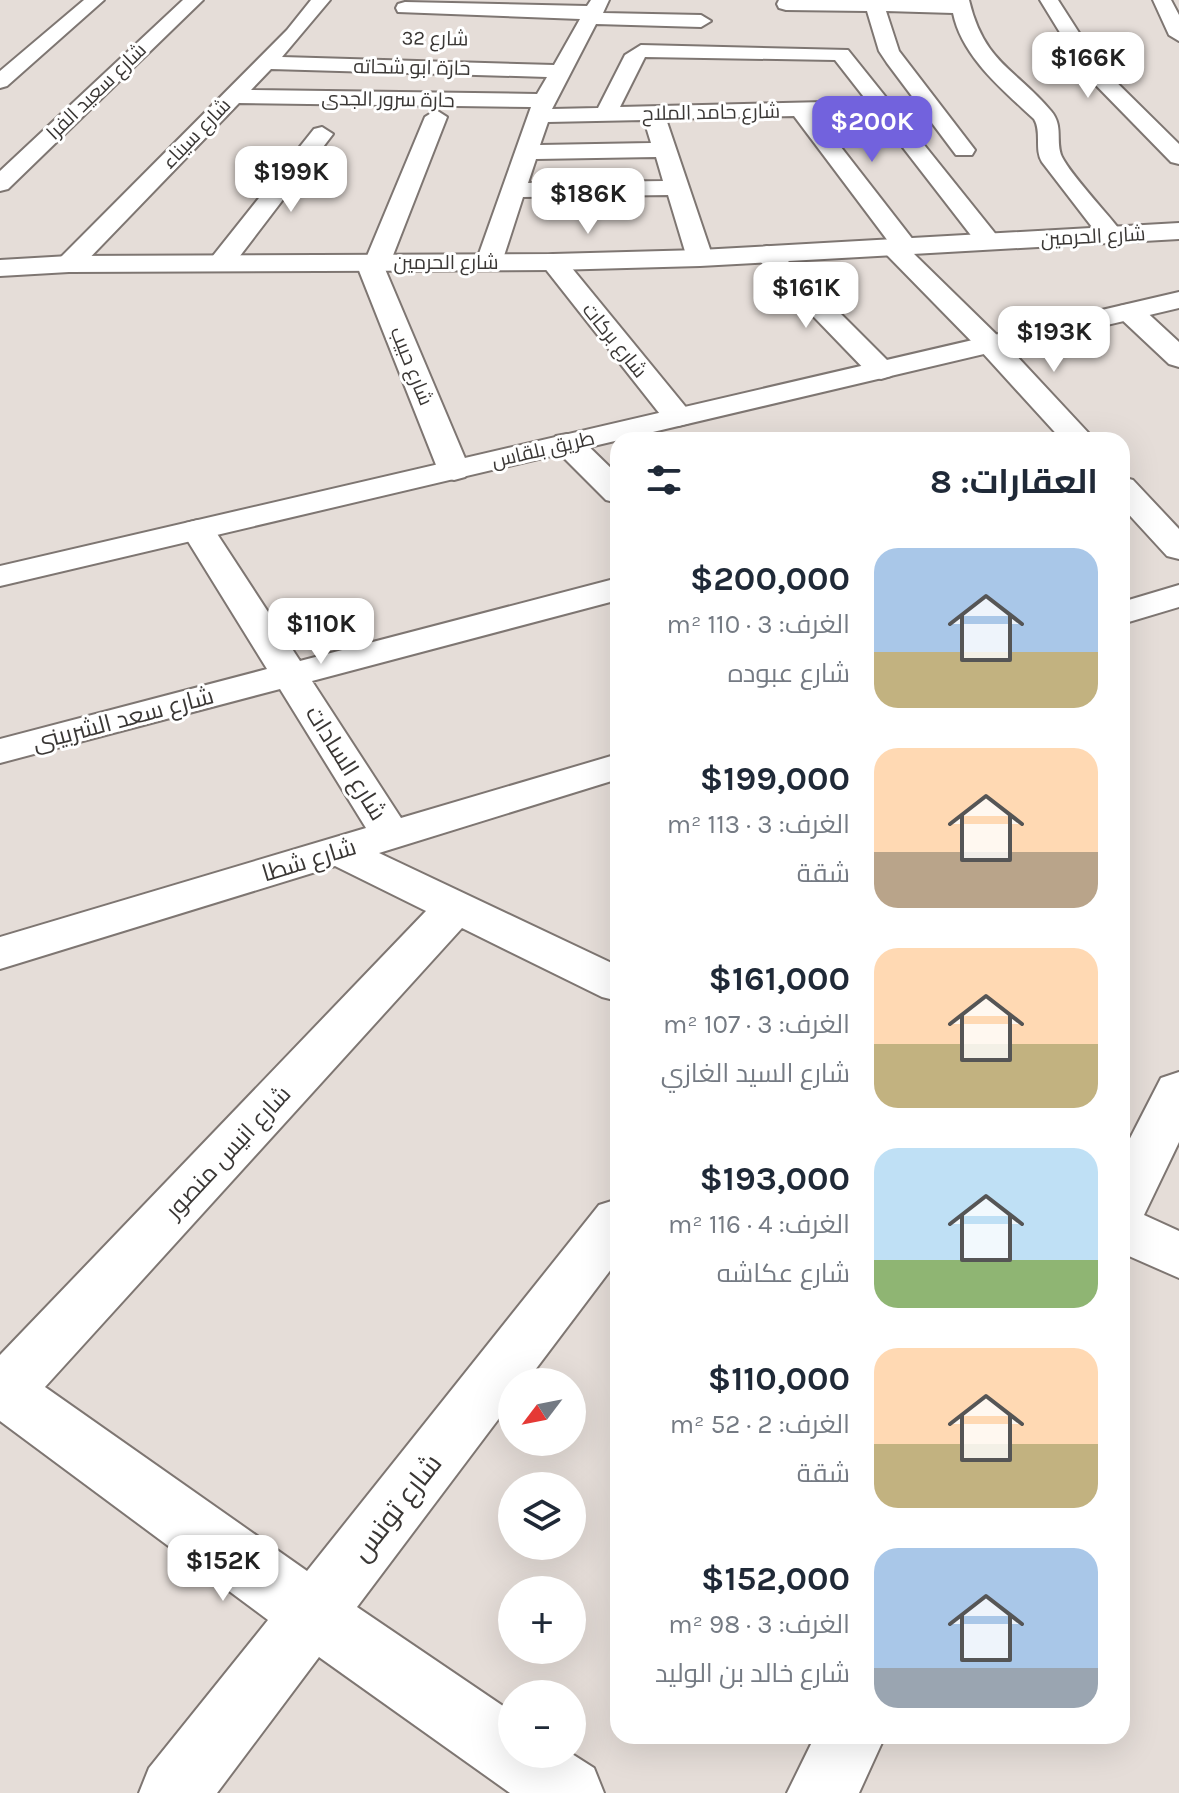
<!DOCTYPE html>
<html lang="ar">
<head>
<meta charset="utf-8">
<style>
  :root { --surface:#fff; --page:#f2f2f3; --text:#1f2937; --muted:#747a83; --accent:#7262dd }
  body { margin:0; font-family:Karla,Cairo,sans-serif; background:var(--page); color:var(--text); direction:rtl; height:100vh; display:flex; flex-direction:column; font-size:30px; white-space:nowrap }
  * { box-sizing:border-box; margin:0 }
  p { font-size:26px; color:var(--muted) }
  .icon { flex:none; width:44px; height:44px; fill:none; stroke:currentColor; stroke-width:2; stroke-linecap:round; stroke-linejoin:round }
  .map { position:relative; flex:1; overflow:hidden; direction:ltr }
  .drawer { position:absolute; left:610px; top:432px; width:520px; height:1312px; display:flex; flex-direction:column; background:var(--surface); border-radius:24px; box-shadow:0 8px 32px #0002; direction:rtl }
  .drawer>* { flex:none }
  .needle { width:52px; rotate:238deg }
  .controls { position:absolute; left:498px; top:1368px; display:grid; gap:16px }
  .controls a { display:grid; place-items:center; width:88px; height:88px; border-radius:50%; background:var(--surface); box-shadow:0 8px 32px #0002; font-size:40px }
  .price { position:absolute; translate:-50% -68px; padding:0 18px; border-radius:16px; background:#fff; color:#222; font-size:26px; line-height:52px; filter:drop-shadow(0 2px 4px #0008) }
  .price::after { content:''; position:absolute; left:50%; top:48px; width:24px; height:18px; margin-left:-12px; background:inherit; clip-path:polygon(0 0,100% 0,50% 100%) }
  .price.current { background:var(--accent); color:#fff }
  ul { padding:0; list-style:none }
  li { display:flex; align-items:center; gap:24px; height:200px; padding:0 32px }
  li span { display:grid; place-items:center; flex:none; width:224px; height:160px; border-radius:24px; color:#555 }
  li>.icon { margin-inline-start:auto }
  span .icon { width:96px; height:96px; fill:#fffc; stroke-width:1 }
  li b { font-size:34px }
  h2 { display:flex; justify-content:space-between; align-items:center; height:96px; padding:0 32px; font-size:34px }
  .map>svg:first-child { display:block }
</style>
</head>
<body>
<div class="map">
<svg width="1179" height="1793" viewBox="0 0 1179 1793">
  <rect width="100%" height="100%" fill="#e5ddd8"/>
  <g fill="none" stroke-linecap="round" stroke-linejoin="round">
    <g stroke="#7e7672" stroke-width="4">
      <path id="street" d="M84 0H104L7 86 0 88V71Z
        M183 0H203L8 189 0 191V171Z
        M311 0H330L282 57 554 65 580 19 398 12 396 8 398 4 405 2 587 6 591 0H609L603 13 701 15 711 21 701 27 596 24 552 109 598 108 625 55 641 45 848 50 998 237 1002 242 998 247H980L877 114 816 115 914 241 918 246 912 252 1000 338 1095 440H1062L980 350 884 252 880 247 888 241 794 116 666 119 713 258 709 264H691L687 258 668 195 523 197 502 262 498 268H480L476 262 531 107 239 103 78 270H60L56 264 60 258 287 30ZM645 57 835 60 867 101 620 107ZM271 69 547 77 537 94 251 90ZM644 120 651 143 540 145 548 122ZM656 157 663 181 528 183 536 159Z
        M779 0H969C984 63 1015 68 1051 111 1064 126 1055 142 1062 157 1071 175 1106 212 1120 230L1124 235 1120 240H1102L1042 162C1034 149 1042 132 1034 119 1003 90 962 57 953 13L886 11 899 51 975 150 972 155H956L887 63 879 51 867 11 786 10 779 8 777 4Z
        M1040 0H1058L1101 67 1179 144V164L1171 162 1086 75Z
        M1153 0H1171L1179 15V41L1169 35Z
        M436 110 447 117 390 263 385 269 470 470 465 477 454 480 443 477 438 470 356 263 360 257 367 256 425 117Z
        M322 127 333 134 230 269H212L208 263 212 257 314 129Z
        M767 246 776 249 891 364 896 370 891 376 881 379 871 376 758 259 754 254 758 249Z
        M553 254 562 256 689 411 693 417 689 423 678 426 667 423 540 262 544 256Z
        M1130 304 1140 306 1179 342V367L1169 364 1120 318 1116 312 1120 306Z
        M567 434 578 436 618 475V503L606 500 556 450 551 443 556 436Z
        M1122 477 1133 480 1179 529V559L1167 556 1122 507Z
        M198 520 210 523 300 661 618 578V600L312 681 401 818 618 754V779L379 853 618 966V1001L602 997 462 928 45 1387 307 1571 599 1205 618 1199V1260L526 1382H512V1401L357 1607 512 1712V1754H572L594 1768 604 1793H510L319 1657 217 1793H139L149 1768 268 1620 0 1421V1355L426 911 335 866 0 969V937L366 828 280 689 0 763V739L267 669 181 530 186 523Z
        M1179 585V607L1122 624V602Z
        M1179 1072V1142L1144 1215 1179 1231V1278L1122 1253V1154L1161 1078Z
        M815 1736H885L859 1793H787Z"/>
    </g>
    <g stroke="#7e7672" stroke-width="4">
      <path id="secondary" d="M1179 223V239L700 266 553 270 69 272 0 276V260L69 256 553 254 700 250Z
        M1179 292V308L0 586V566Z"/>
    </g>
    <use href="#street" fill="#fff" fill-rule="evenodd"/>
    <use href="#secondary" fill="#fff" fill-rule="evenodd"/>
  </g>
  <g text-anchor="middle" stroke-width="6" stroke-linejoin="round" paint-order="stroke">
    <g font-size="20" fill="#3a3735" stroke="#fff">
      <text transform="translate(435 38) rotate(1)" y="7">شارع 32</text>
      <text transform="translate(412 67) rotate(1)" y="7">حارة ابو شحاته</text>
      <text transform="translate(96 91) rotate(-44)" y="7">شارع سعيد الفرا</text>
      <text transform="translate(388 99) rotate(1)" y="7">حارة سرور الجدى</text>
      <text transform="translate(711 112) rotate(-1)" y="7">شارع حامد الملاح</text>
      <text transform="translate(196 133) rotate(-46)" y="7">شارع سيناء</text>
      <text transform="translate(1093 236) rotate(-3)" y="7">شارع الحرمين</text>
      <text x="446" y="269">شارع الحرمين</text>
      <text transform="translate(615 340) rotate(51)" y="7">شارع بركات</text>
      <text transform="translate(412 366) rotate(68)" y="7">شارع حبيب</text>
      <text transform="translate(543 449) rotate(-13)" y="7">طريق بلقاس</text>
    </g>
    <g font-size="24" fill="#3a3735" stroke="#fff">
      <text transform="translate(123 719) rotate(-15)" y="8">شارع سعد الشربينى</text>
      <text transform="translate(346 763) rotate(58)" y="8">شارع السادات</text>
      <text transform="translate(309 860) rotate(-17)" y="8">شارع شطا</text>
      <text transform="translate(228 1152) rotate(-47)" y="8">شارع انيس منصور</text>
    </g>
    <g font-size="28" fill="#3a3735" stroke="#fff">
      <text transform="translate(396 1507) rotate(-52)" y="10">شارع تونس</text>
    </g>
  </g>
</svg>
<div class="controls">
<a><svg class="needle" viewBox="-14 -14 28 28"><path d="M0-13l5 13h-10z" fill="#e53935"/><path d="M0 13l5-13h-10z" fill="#747a83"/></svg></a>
<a><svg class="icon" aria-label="layers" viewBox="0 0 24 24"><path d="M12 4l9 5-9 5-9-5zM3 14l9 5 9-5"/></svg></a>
<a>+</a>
<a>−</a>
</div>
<b class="price" style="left:1088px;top:100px">$166K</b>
<b class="price current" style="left:872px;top:164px">$200K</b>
<b class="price" style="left:291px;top:214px">$199K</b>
<b class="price" style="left:588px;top:236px">$186K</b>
<b class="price" style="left:806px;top:330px">$161K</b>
<b class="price" style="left:1054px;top:374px">$193K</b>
<b class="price" style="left:321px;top:666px">$110K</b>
<b class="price" style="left:223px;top:1603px">$152K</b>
<section class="drawer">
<h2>العقارات: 8<svg class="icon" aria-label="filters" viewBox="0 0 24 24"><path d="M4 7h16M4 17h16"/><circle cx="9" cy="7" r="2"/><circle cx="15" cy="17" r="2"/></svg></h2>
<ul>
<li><span style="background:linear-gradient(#a9c7e8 65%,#c2b280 0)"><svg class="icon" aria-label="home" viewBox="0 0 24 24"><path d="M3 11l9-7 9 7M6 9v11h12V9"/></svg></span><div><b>$200,000</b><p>الغرف: 3 · 110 m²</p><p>شارع عبوده</p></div></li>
<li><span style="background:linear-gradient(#ffd9b3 65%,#b9a48a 0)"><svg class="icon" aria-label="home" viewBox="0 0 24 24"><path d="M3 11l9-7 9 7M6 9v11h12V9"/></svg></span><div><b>$199,000</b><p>الغرف: 3 · 113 m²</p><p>شقة</p></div></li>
<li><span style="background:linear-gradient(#ffd9b3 60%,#c2b280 0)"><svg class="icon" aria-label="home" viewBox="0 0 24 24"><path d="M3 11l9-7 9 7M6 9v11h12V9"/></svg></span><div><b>$161,000</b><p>الغرف: 3 · 107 m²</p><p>شارع السيد الغازي</p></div></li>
<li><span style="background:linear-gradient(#bfe0f5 70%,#8fb573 0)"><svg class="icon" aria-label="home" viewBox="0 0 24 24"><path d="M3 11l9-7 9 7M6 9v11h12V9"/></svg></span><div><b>$193,000</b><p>الغرف: 4 · 116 m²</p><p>شارع عكاشه</p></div></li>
<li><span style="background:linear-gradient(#ffd9b3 60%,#c2b280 0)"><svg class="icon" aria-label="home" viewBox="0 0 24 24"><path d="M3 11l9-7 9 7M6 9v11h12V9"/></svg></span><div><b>$110,000</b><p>الغرف: 2 · 52 m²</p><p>شقة</p></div></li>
<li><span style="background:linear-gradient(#a9c7e8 75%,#9aa5b1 0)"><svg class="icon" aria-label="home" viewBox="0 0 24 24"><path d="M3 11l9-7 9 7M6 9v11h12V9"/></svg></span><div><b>$152,000</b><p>الغرف: 3 · 98 m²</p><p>شارع خالد بن الوليد</p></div></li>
</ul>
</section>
</div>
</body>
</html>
